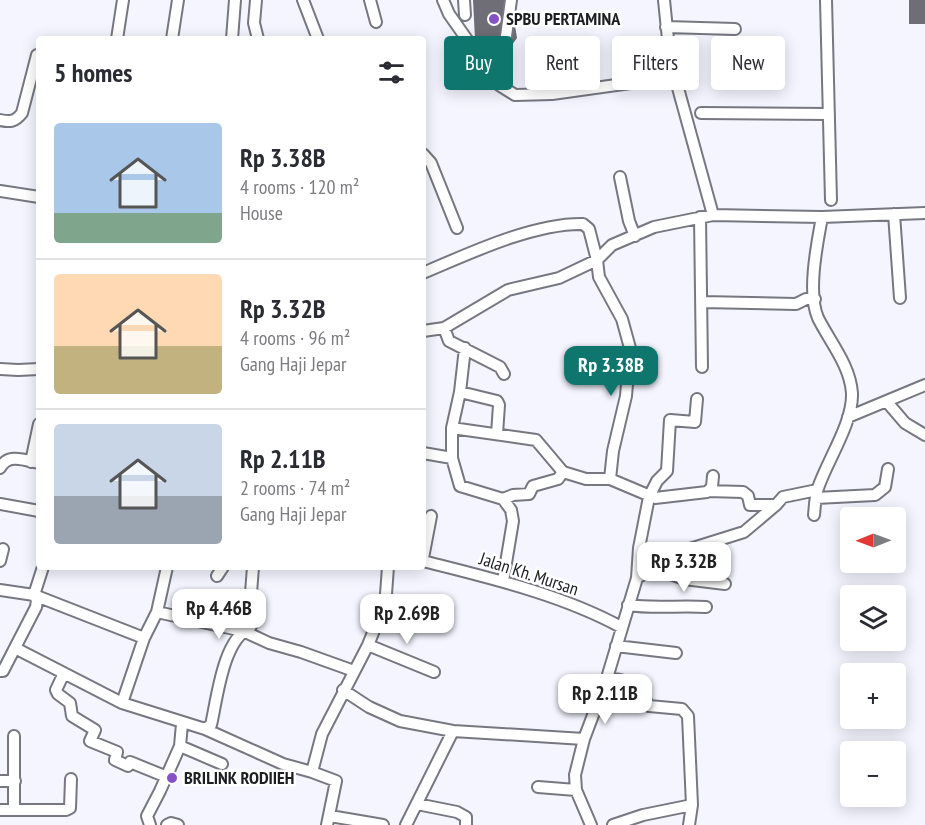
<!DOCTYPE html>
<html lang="en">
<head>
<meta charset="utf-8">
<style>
  :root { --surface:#fff; --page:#f7f7f7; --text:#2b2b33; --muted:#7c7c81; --line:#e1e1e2; --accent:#0f766e }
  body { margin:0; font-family:"PT Sans Narrow",sans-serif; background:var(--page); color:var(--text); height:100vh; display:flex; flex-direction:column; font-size:22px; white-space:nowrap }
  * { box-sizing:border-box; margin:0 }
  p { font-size:20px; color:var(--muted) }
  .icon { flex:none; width:33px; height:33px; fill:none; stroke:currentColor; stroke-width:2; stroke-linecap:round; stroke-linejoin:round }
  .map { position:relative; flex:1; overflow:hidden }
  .sheet { position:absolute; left:36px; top:36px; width:390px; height:534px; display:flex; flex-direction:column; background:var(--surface); border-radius:6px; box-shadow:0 3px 15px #0003 }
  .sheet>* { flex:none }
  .top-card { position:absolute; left:444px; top:36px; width:390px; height:54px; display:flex; gap:12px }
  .needle { width:39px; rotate:269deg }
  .fabs { position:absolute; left:840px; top:507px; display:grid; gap:12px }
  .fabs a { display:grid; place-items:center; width:66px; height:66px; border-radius:6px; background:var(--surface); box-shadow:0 3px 15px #0003; font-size:30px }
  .price { position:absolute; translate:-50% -51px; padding:0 14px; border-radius:12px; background:#fff; color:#222; font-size:20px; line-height:39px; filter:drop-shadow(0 2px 3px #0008) }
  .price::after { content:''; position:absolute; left:50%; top:36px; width:18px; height:14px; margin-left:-9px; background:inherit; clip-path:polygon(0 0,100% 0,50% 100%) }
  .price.on { background:var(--accent); color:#fff }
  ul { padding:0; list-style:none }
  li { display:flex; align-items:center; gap:18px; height:150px; padding:0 18px }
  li+li { border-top:2px solid var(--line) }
  li span { display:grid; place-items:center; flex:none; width:168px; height:120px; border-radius:6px; color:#555 }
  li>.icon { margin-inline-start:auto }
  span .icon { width:72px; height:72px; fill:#fffc; stroke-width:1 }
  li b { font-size:26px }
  h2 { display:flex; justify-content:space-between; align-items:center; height:72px; padding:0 18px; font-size:26px }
  .pill { padding:0 21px; border-radius:6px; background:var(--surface); box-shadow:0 3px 15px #0003; font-size:21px; line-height:54px }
  .pill.on { background:var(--accent); color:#fff }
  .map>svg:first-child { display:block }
</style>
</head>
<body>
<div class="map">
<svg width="925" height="825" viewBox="0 0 925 825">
  <rect width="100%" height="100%" fill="#f4f5ff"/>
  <path fill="#6f6d75" d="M473 0H511L517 38 504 56 491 57 475 39Z
    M909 0H925V24H909Z"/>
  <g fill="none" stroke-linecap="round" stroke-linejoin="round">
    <g stroke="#767780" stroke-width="14">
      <path id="minor" d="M256 0 254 23 258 39
        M303 0 318 39
        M370 0 376 22
        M443 0 449 14 499 85 515 95 552 94 652 80
        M464 0 465 15
        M664 0 670 59 713 215
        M826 0 831 200
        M666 27 735 29
        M506 36 511 0
        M117 39 123 0
        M172 39 178 0
        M232 39 235 0
        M701 113 829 114
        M0 120C10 122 15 122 22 113L37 55
        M423 154 431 163 457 228
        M620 177 629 221 635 236
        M0 191 39 197
        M894 214 900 298
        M700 217 702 367
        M423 273C468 254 533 223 583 224L589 229 597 260 599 277 622 319 630 348 626 396 613 451 610 479 655 498 707 492 712 487 713 476
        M702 302 796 304 806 299H815
        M444 328 449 341 500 367 504 374
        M423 331 444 328 508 290 559 278 597 260 612 245 654 227 713 215 822 217 925 213
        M465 348 460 392 452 428V458L460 486 503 499 513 495 529 494 533 486 558 479 563 472
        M0 369 18 370 39 369
        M460 392 497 401 499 405 497 434
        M887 402 905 423 925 435
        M848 417 925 385
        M452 428 536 440 563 472 586 479H610
        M423 453 452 458
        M31 462 39 424
        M0 468C8 453 24 460 39 463
        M708 491 743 492 748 496 750 505H776
        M816 498 875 495 885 487 888 469
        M0 504 39 511
        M814 515C815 506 815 496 818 488 828 459 853 423 852 393 850 365 830 342 818 318 807 293 817 244 822 217
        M423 558 431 516
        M0 561 3 549
        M423 561C490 578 560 594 621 627
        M651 567 684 579 725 584
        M217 576 223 567
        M637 578 677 553 744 532 776 505 783 497 817 490
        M503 581 513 521 511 510 503 499
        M0 590 34 595 144 638
        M628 605C655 609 680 605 706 607
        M157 612 243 631 269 643 301 652 354 671
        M368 645 434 672
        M616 646 676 653
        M15 648 122 703 205 729 283 764 312 772
        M0 671H3L36 607 37 600 34 595 43 567
        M64 673 56 690 58 694 70 703 72 716 95 730 90 741 117 752 115 760 128 766 130 762 167 777
        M607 678C634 682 636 683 649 706L682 709 688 716 692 805 689 825
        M343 690 369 707 400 721 453 731 584 739
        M122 703 144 638 157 612 167 567
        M205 729 211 725C217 699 223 639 250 628L255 617 251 593 253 567
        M14 736V810
        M180 746 222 764
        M0 781H15
        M538 787 576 790
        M417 804 457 812 466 817V825
        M0 810H66L70 808 71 779
        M330 816 383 825
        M150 825 147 816 160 791 180 746 182 724
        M167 825 171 823 178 825
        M327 825 336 781 312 772 322 734 368 645 377 623 386 594 388 567
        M406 825 453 731
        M591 825 576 790 575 775 584 739 607 678 637 578 639 548 649 497 657 481 667 471 670 420 695 422 697 399
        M613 825 643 815 692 805"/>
    </g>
    <use href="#minor" stroke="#fff" stroke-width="10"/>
  </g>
  <g fill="#8650c7" stroke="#fff" stroke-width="2">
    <circle cx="494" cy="19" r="6"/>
    <circle cx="172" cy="778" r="6"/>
  </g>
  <g text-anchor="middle" stroke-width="5" stroke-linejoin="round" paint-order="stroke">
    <g font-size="18" font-weight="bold" fill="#1d1e21" stroke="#fff" text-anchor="start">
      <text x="506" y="25">SPBU PERTAMINA</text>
      <text x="184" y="784">BRILINK RODIIEH</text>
    </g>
    <g font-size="18" fill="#1d1e21" stroke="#fff">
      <text transform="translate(529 574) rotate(18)" y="6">Jalan Kh. Mursan</text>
    </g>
  </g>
</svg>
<div class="fabs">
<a><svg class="needle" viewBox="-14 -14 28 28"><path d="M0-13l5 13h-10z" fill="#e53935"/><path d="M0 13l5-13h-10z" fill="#7c7c81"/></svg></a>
<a><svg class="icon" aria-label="layers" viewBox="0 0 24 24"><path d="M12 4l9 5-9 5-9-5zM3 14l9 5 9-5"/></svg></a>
<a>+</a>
<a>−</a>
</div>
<b class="price on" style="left:611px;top:397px">Rp 3.38B</b>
<b class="price" style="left:684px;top:593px">Rp 3.32B</b>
<b class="price" style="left:219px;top:640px">Rp 4.46B</b>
<b class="price" style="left:407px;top:645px">Rp 2.69B</b>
<b class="price" style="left:605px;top:725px">Rp 2.11B</b>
<div class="top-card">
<a class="pill on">Buy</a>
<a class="pill">Rent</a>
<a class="pill">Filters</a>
<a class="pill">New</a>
</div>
<section class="sheet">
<h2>5 homes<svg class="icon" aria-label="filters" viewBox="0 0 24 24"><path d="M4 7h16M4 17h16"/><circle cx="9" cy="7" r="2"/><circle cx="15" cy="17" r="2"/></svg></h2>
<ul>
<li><span style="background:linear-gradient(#a9c7e8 75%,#7fa58c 0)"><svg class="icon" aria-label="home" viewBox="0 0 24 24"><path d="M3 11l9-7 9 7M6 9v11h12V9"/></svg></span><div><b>Rp 3.38B</b><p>4 rooms · 120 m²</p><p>House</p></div></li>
<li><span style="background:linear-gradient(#ffd9b3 60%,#c2b280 0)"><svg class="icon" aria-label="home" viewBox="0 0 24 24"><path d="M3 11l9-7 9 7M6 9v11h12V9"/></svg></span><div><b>Rp 3.32B</b><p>4 rooms · 96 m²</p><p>Gang Haji Jepar</p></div></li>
<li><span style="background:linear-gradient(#c9d6e8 60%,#9aa5b1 0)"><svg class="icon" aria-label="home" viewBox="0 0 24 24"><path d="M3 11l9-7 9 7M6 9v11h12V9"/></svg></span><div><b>Rp 2.11B</b><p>2 rooms · 74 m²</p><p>Gang Haji Jepar</p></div></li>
</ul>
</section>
</div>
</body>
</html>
